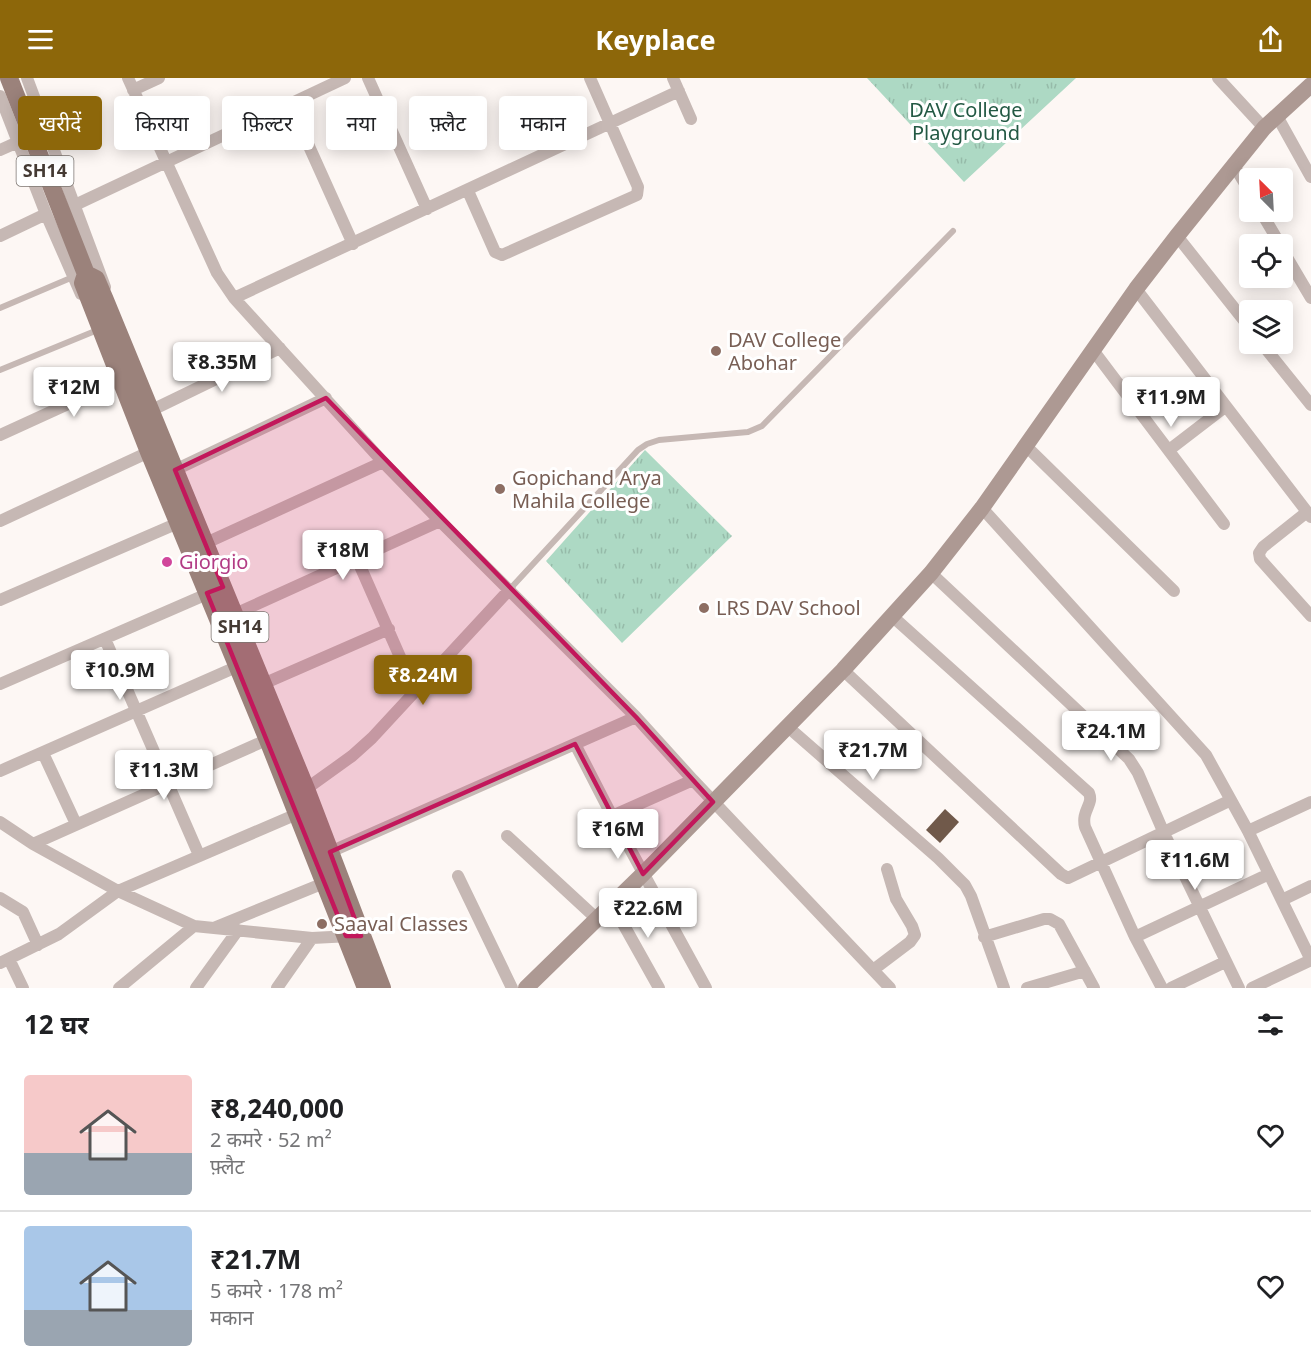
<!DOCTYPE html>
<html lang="hi">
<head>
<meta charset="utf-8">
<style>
  :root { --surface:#fff; --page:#f6f6f6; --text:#202124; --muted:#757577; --line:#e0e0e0; --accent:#8d670a }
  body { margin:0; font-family:"Noto Sans","Noto Sans Devanagari",sans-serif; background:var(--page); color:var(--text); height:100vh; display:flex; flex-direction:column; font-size:22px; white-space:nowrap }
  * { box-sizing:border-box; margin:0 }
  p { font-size:20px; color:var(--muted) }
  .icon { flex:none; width:33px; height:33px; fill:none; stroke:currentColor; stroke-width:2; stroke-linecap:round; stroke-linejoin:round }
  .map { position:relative; height:910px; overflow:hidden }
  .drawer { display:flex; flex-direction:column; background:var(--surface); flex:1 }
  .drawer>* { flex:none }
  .banner { position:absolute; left:18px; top:18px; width:600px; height:54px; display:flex; gap:12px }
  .needle { width:39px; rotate:336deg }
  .controls { position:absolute; left:1239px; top:90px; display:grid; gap:12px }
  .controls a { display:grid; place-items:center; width:54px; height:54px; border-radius:6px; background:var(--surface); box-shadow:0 3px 15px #0003; font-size:30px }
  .price { position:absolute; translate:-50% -51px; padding:0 14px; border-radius:6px; background:#fff; color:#222; font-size:20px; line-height:39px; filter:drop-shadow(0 2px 3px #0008) }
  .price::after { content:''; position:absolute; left:50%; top:36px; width:18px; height:14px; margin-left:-9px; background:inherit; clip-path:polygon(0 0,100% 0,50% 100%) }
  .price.selected { background:var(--accent); color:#fff }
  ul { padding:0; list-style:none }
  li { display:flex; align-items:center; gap:18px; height:150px; padding:0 24px }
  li+li { border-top:2px solid var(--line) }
  li span { display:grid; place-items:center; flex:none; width:168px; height:120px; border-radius:6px; color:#555 }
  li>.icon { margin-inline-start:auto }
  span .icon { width:72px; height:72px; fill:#fffc; stroke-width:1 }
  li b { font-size:26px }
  h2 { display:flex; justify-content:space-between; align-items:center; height:72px; padding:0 24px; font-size:26px }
  .tag { padding:0 21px; border-radius:6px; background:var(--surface); box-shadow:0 3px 15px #0003; font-size:21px; line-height:54px }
  .tag.selected { background:var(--accent); color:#fff }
  header { display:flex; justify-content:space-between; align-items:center; height:78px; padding:0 24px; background:var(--accent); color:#fff; font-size:27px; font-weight:700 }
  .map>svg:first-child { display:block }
</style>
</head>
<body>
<header><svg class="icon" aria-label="menu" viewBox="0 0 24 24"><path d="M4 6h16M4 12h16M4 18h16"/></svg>Keyplace<svg class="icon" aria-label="share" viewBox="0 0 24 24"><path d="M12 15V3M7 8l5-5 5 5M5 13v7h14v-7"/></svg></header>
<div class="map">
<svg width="1311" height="910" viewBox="0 0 1311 910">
  <defs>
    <pattern id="park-tufts" width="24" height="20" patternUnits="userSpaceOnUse" patternTransform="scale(1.5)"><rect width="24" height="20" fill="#add9c4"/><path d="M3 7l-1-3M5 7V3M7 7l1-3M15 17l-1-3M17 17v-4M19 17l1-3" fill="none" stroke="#96bba9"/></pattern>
  </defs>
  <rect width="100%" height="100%" fill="#fdf7f4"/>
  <path fill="url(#park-tufts)" d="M867 0H1076L964 104Z
    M645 372 732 458 622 565 546 483Z"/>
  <path fill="#70594a" d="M945 731 959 744 940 765 926 752Z"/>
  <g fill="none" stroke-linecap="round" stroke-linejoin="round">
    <path stroke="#c6b8b4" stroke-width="6" d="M0 230 73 199
      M0 292 100 251
      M510 511 638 372 647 366 659 362 748 354 762 348 953 153"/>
    <path stroke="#c6b8b4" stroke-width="12" d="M27 0 105 209
      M128 0 217 195 234 220 383 384 440 443 636 639 693 702 890 910
      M368 0 427 131
      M673 0 691 41
      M1218 0 1264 50
      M133 12 159 0
      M0 18 46 136 81 216
      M290 26 353 166
      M1277 38 1311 99
      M0 72 18 64
      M1233 86 1250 114
      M468 113 495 174 502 177 637 117 638 109 590 0
      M75 127 345 0
      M1261 134 1280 166
      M0 158 46 136
      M1177 158 1250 250
      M1282 171 1311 220
      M1136 211 1311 439
      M234 220 679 13
      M1262 266 1311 327
      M1093 272 1224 446
      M150 333 280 270
      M0 357 127 299
      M1026 368 1174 513
      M1169 372 1225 329
      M175 392 326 320
      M982 430 1206 677 1248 753 1311 882
      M1307 434 1263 469 1259 475 1260 481 1311 538
      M0 443 149 374
      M206 465 383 384
      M357 481 415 613
      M931 495 1129 681 1138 695 1163 753 1239 910
      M0 522 185 442
      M235 536 440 443
      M892 538 1089 715C1094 727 1081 732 1085 749L1135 859 1162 910
      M105 561 199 777
      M843 592 1061 796 1068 800 1231 722
      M0 606 214 513
      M263 606 389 551
      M788 649 938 780 965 807 971 818 1004 910
      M575 666 612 738
      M43 675 76 746
      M0 693 243 586
      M693 702 612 738 706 910
      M306 711 352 678 372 660 510 511
      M0 744 33 766 118 813 194 848 312 860 351 858
      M1248 753 1311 724
      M507 758 597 841
      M33 766 273 659
      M330 774 636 639
      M458 798 512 910
      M0 820 23 834 38 867
      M1282 822 1311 808
      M612 826 659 910
      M216 849 324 805
      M984 859 1044 841H1050L1059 846 1094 910
      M1135 859 1269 796
      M9 881 23 910
      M0 885 59 856 118 813 304 733
      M873 892 910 864 915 857 912 848 896 821 887 791
      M119 910 194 848
      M196 910 238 852
      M277 910 312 860
      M1027 910 1085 893
      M1171 910 1225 884
      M1252 910 1311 882"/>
    <path stroke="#ad9993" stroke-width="16" d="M526 910 643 796 843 592 931 495 982 430 1136 211 1177 158 1264 50 1311 7"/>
    <path stroke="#9b827b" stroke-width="18" d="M9 0 86 196 96 201 105 222 306 711 382 910
      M86 196 83 205 149 374 268 662 366 910"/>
  </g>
  <path fill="#c2185b" fill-opacity="0.2" stroke="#c2185b" stroke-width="4.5" stroke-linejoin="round" d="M326 320 636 639 713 724 643 796 575 666 330 774 361 858H346L207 515 223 509 175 392Z"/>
  <g fill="#8d6e63" stroke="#fff" stroke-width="2">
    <circle cx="716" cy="273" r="6"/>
    <circle cx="500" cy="411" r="6"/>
    <circle cx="704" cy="530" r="6"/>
    <circle cx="322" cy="846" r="6"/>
  </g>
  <circle fill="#d1479c" stroke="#fff" stroke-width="2" cx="167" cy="484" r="6"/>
  <g text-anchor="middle" stroke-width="6" stroke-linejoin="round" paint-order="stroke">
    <g fill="#fff" stroke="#7c7570" stroke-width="1.5">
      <rect x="16.5" y="78" width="57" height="30" rx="4.5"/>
      <rect x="211.5" y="534" width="57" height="30" rx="4.5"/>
    </g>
    <g font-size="18" font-weight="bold" fill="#443a33">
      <text x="45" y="99">SH14</text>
      <text x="240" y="555">SH14</text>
    </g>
    <g font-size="20" fill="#235944" stroke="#fff">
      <text x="966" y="39">DAV College<tspan x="966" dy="23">Playground</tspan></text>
    </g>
    <g font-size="20" fill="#785e54" stroke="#fff" text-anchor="start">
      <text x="728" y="269">DAV College<tspan x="728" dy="23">Abohar</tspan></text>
      <text x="512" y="407">Gopichand Arya<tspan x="512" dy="23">Mahila College</tspan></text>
      <text x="716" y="537">LRS DAV School</text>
      <text x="334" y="853">Saaval Classes</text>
    </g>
    <g font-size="20" fill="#b23c85" stroke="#fff" text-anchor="start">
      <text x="179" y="491">Giorgio</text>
    </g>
  </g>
</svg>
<div class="controls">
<a><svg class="needle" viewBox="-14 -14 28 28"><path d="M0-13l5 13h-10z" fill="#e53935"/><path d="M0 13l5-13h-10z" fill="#757577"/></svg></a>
<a><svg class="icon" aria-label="locate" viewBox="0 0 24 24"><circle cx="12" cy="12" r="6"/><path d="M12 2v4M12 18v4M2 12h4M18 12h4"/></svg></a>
<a><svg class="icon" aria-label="layers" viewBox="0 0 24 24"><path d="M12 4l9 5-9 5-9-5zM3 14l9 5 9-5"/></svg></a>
</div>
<b class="price" style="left:222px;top:315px">₹8.35M</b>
<b class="price" style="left:74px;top:340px">₹12M</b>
<b class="price" style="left:1171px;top:350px">₹11.9M</b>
<b class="price" style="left:343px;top:503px">₹18M</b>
<b class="price" style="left:120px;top:623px">₹10.9M</b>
<b class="price selected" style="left:423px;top:628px">₹8.24M</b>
<b class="price" style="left:1111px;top:684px">₹24.1M</b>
<b class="price" style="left:873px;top:703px">₹21.7M</b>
<b class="price" style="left:164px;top:723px">₹11.3M</b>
<b class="price" style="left:618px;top:782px">₹16M</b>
<b class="price" style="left:1195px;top:813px">₹11.6M</b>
<b class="price" style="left:648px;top:861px">₹22.6M</b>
<div class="banner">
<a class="tag selected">खरीदें</a>
<a class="tag">किराया</a>
<a class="tag">फ़िल्टर</a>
<a class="tag">नया</a>
<a class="tag">फ़्लैट</a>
<a class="tag">मकान</a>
</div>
</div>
<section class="drawer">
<h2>12 घर<svg class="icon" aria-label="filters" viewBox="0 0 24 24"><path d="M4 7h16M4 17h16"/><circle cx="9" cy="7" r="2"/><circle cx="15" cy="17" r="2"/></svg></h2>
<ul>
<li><span style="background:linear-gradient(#f6c9c9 65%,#9aa5b1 0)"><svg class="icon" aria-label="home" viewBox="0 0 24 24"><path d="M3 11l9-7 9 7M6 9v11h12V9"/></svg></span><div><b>₹8,240,000</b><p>2 कमरे · 52 m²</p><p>फ़्लैट</p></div><svg class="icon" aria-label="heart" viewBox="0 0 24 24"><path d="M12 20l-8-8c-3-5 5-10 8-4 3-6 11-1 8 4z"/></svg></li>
<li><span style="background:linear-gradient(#a9c7e8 70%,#9aa5b1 0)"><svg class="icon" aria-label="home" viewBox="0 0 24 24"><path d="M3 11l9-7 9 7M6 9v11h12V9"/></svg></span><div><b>₹21.7M</b><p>5 कमरे · 178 m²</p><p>मकान</p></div><svg class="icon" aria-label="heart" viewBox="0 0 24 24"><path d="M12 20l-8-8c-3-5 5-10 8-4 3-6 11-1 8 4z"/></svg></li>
</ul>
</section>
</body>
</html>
